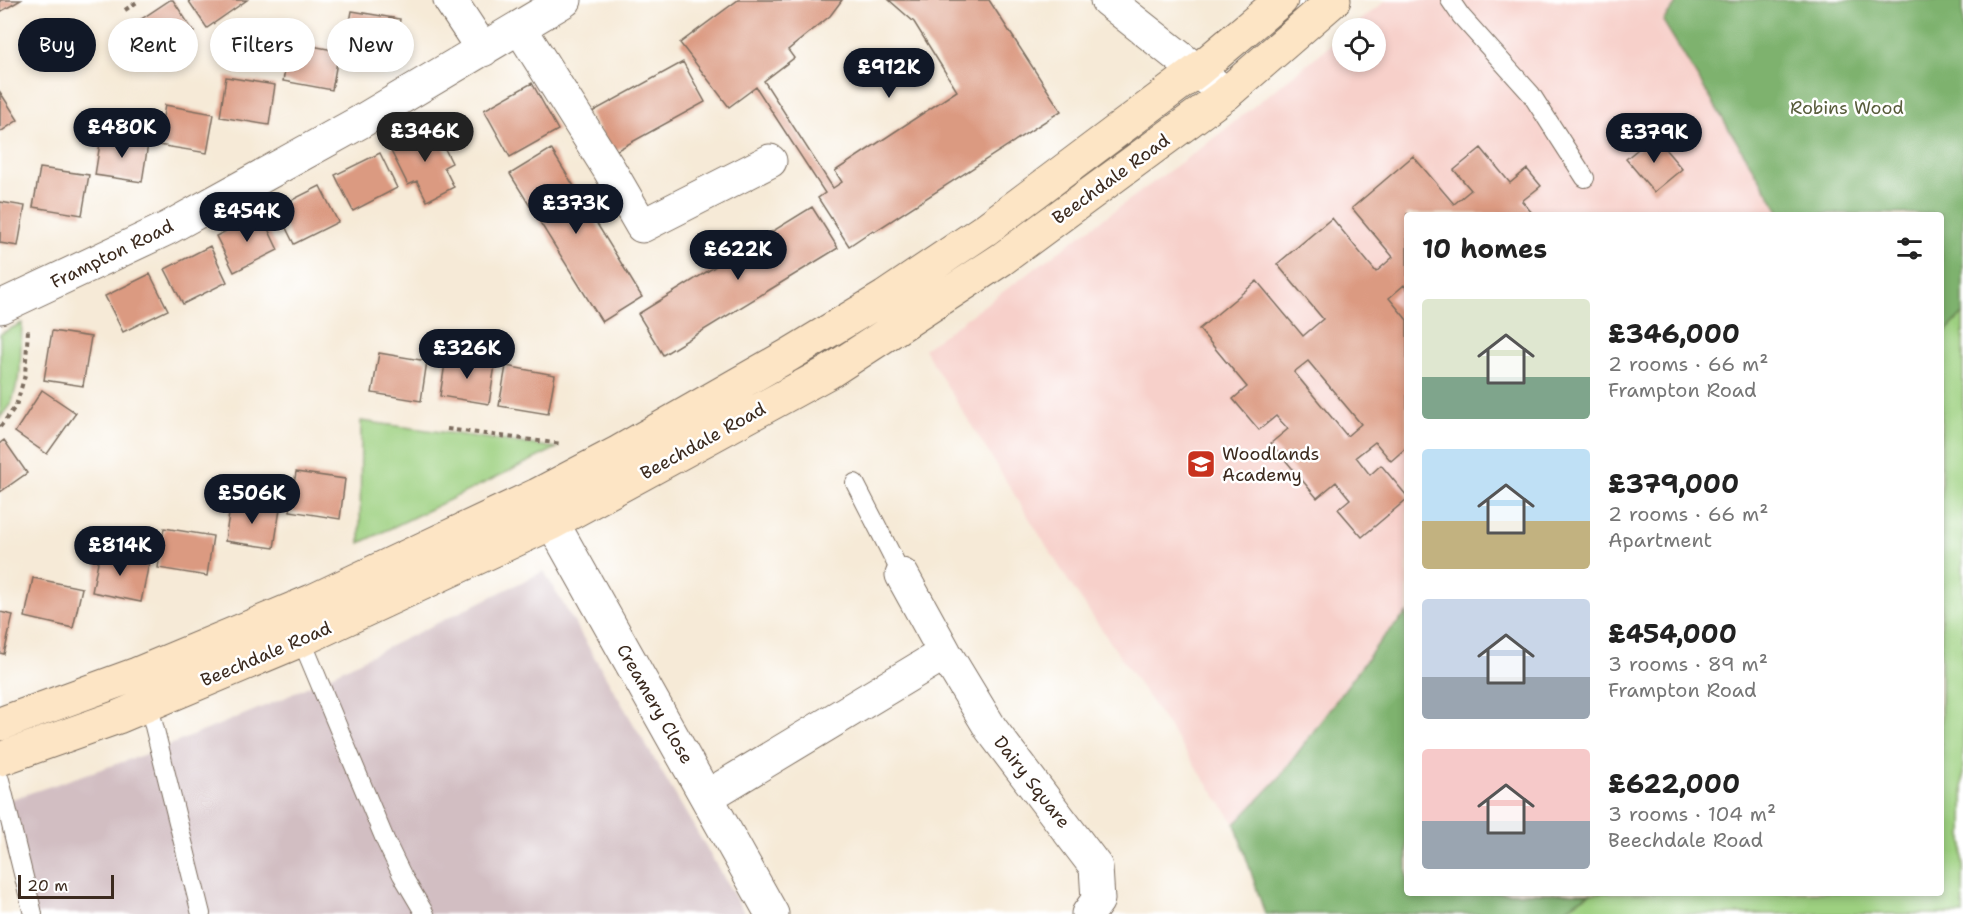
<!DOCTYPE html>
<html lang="en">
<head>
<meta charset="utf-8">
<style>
  :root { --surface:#fff; --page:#f6f6f6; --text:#222; --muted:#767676; --accent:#111827 }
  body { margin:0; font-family:"Shantell Sans",sans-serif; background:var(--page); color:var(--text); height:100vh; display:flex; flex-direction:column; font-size:22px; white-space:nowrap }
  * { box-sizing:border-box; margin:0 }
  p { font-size:20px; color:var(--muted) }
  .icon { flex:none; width:33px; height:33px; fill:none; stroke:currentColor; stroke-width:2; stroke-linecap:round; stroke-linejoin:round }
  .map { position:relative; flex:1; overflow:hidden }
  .drawer { position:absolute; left:1404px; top:212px; width:540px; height:684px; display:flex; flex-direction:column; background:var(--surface); border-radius:6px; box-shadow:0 3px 9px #0003 }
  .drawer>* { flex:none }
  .banner { position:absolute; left:18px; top:18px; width:570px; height:54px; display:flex; gap:12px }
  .tools { position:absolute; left:1332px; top:18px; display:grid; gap:12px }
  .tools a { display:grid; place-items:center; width:54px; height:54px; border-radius:50%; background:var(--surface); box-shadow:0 3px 9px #0003; font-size:30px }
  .scale { position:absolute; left:18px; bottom:15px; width:96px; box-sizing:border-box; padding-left:6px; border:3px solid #3b2a1e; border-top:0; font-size:16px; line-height:21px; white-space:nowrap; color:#3b2a1e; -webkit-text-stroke:4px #fff; paint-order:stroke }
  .price { position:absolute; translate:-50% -51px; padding:0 14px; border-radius:21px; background:var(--accent); color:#fff; font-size:20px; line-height:39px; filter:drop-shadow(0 2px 3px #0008) }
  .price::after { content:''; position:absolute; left:50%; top:36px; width:18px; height:14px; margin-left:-9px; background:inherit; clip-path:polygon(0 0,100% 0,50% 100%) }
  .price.on { background:#222; color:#fff }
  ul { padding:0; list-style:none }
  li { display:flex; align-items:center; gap:18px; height:150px; padding:0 18px }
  li span { display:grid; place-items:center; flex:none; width:168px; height:120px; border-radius:6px; color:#555 }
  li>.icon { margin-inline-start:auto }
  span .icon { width:72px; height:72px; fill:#fffc; stroke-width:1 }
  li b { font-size:26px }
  h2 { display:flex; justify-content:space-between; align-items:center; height:72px; padding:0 18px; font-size:26px }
  .tag { padding:0 21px; border-radius:27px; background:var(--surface); box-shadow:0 3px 9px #0003; font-size:21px; line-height:54px }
  .tag.on { background:var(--accent); color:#fff }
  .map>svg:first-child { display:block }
</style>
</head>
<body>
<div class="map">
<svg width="1963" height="914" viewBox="0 0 1963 914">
  <rect width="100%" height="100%" fill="#fff"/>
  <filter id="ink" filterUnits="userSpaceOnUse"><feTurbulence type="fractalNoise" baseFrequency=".0167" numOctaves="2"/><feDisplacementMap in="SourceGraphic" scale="12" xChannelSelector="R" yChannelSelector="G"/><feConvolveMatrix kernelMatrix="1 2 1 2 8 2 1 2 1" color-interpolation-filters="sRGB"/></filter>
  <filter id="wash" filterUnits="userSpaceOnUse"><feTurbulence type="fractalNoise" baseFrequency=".008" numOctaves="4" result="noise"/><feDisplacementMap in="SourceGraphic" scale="24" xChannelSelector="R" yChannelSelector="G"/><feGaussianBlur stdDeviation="1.35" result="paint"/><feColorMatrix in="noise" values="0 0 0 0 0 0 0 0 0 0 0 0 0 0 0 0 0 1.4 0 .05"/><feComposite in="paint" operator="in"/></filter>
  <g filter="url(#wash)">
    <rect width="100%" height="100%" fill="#f6ead7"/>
    <path fill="#f7d0ca" d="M1387 0H1679L1663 21 1781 214H1407V613L1381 640 1279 778 1235 824 1067 579 924 349 1209 142 1342 36V62H1376V28H1351Z"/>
    <path fill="#d2bec2" d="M544 571 745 914H24L0 822V803L155 751 282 699Z"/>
    <path fill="#9dd080" stroke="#6c7d4f" stroke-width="1.5" d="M1963 314V914H1558L1590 893 1941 892V336Z
      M22 323 20 373 12 402 0 418V334Z
      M361 421 557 448 360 543Z"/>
    <path fill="#7eb26e" stroke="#5c6e46" stroke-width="1.5" d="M1679 0H1963V314L1941 336V214H1781L1663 21Z
      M1407 613V892L1590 893 1558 914H1265L1235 824 1279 778 1381 640Z"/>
    <g id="blocks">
      <path fill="#db9a81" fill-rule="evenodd" d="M0 0H21L0 12Z
        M170 0H173L194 32 153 60 131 26Z
        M188 0H247L207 28Z
        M738 0H842L830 16 788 50 794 58 764 81 833 188 842 182 835 171 957 91 914 22 889 0H989L1061 111 874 232 873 230 849 246 818 198 825 193 756 87 729 107 680 43Z
        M352 11 400 19 394 58 345 50Z
        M290 42 339 51 332 90 283 81Z
        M683 62 705 102 612 153 590 113Z
        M226 77 275 85 269 125 220 117Z
        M532 83 558 130 510 157 484 110Z
        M0 92 18 120 0 132Z
        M165 105 214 114 207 153 158 145Z
        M434 127 452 163 444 167 454 187 427 201 417 181 408 185 390 149Z
        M1654 136 1682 169 1654 192 1626 159Z
        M101 137 148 144 142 182 95 175Z
        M1481 148 1510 183 1527 169 1541 186 1522 201 1533 214H1407V289L1404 285 1389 298 1407 320V447L1391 461 1375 442 1356 457 1370 475 1381 465 1407 496V499L1362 537 1338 509 1350 499 1336 482 1317 498 1271 443 1288 429 1276 416 1259 430 1233 399 1247 387 1199 329 1257 281 1303 336 1323 319 1277 264 1332 218 1376 272 1393 257 1352 208 1413 156 1454 204 1471 190 1454 170ZM1308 361 1361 424 1347 436 1294 372Z
        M551 149 642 297 602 322 510 174Z
        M380 153 397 188 353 211 335 175Z
        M40 168 89 175 82 215 33 207Z
        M320 186 338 222 294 244 276 208Z
        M0 202 25 206 18 246 0 243Z
        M812 207 838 248 663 355 638 314Z
        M261 214 278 250 234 272 216 236Z
        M210 246 227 282 183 304 165 269Z
        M150 274 168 310 123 332 105 296Z
        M52 331 91 337 83 386 44 380Z
        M379 353 427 361 421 401 372 393Z
        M446 357 495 365 489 404 440 396Z
        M506 366 555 375 548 414 499 406Z
        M42 390 76 413 47 454 15 432Z
        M4 440 27 473 0 492V443Z
        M296 472 345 479 340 519 290 511Z
        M231 501 280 509 274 548 225 541Z
        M164 528 213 536 207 576 158 568Z
        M100 552 149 563 141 602 92 592Z
        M33 578 82 588 73 628 25 617Z
        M0 612 13 615 4 654 0 653Z"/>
    </g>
  </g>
  <g filter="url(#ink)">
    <use href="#blocks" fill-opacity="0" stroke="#7c6d5f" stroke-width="1.5"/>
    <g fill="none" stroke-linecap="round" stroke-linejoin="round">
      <g stroke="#7c6d5f" stroke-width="20">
        <path id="lane" d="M1450 0 1461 16 1531 94 1585 178
          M855 483 902 575
          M299 634 386 842 402 875 425 914
          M147 698 201 914
          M0 780 33 914"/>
      </g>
      <g stroke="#7c6d5f" stroke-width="35">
        <path id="street" d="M450 0 483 50
          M1107 0 1226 94
          M520 28 609 169 642 226 770 161
          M0 307 168 228 360 122 565 0
          M538 497 772 914
          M902 575 945 653 991 729 1096 867 1098 900 1088 914
          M708 796 945 653"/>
      </g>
      <g stroke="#7c6d5f" stroke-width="35">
        <path id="secondary" d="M0 724 137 674 312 601 537 495 619 452 789 355 885 297 986 229 1198 70 1281 0
          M0 759 118 717 301 640 552 523 829 372 1002 259 1226 94 1334 0"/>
      </g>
      <path stroke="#7c6d5f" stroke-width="4" stroke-dasharray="4.5 4.5" stroke-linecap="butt" d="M125 10 140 0
        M0 427 16 406 25 375 28 330
        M447 429 562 444"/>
      <use href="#lane" stroke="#fff" stroke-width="18"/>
      <use href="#street" stroke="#fff" stroke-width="33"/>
      <use href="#secondary" stroke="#fde5c5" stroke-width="33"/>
    </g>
  </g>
  <defs>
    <g id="school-square" transform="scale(1.5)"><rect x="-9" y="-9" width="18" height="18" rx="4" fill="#c8321e" stroke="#fff"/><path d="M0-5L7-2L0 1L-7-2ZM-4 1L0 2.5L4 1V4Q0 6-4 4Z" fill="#fff"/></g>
  </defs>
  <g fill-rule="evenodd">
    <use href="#school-square" x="1201" y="464"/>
  </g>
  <g text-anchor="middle" stroke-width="5" stroke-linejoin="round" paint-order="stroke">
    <g font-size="18" fill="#585c3b" stroke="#fff">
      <text x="1847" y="114">Robins Wood</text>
    </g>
    <g font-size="18" fill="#3b2a1e" stroke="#fff">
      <text transform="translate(1111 179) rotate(-36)" y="6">Beechdale Road</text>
      <text transform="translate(112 254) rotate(-26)" y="6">Frampton Road</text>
      <text transform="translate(703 441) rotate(-29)" y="6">Beechdale Road</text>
      <text transform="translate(266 654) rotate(-23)" y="6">Beechdale Road</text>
      <text transform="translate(655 704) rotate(60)" y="6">Creamery Close</text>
      <text transform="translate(1032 782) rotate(52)" y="6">Dairy Square</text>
    </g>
    <g font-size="18" fill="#3b2a1e" stroke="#fff" text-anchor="start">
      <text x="1222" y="460">Woodlands<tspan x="1222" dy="21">Academy</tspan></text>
    </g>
  </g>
</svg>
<div class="tools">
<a><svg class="icon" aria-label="locate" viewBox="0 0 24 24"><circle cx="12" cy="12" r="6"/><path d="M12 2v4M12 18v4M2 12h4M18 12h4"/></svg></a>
</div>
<div class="scale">20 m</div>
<b class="price" style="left:889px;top:99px">£912K</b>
<b class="price" style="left:122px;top:159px">£480K</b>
<b class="price on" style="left:425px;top:163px">£346K</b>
<b class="price" style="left:1654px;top:164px">£379K</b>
<b class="price" style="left:576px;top:235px">£373K</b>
<b class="price" style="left:247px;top:243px">£454K</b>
<b class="price" style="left:738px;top:281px">£622K</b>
<b class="price" style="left:467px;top:380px">£326K</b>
<b class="price" style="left:252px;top:525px">£506K</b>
<b class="price" style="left:120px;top:577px">£814K</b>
<div class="banner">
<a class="tag on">Buy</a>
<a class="tag">Rent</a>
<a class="tag">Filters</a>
<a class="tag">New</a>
</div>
<section class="drawer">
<h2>10 homes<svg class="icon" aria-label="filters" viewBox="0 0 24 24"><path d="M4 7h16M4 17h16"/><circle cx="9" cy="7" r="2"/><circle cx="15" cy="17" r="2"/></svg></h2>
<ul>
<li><span style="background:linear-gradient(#dfe7d0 65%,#7fa58c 0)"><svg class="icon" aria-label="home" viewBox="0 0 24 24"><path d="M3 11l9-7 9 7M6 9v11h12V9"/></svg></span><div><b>£346,000</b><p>2 rooms · 66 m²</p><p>Frampton Road</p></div></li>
<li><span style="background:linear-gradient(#bfe0f5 60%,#c2b280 0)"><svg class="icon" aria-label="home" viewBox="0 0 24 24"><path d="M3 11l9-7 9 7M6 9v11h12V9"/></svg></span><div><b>£379,000</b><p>2 rooms · 66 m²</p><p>Apartment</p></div></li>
<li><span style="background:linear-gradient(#c9d6e8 65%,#9aa5b1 0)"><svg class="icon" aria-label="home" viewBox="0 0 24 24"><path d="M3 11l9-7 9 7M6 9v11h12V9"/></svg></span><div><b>£454,000</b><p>3 rooms · 89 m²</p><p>Frampton Road</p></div></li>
<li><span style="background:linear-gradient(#f6c9c9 60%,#9aa5b1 0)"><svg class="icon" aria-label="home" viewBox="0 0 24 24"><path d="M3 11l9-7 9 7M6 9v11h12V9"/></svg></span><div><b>£622,000</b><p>3 rooms · 104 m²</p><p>Beechdale Road</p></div></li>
</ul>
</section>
</div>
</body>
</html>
